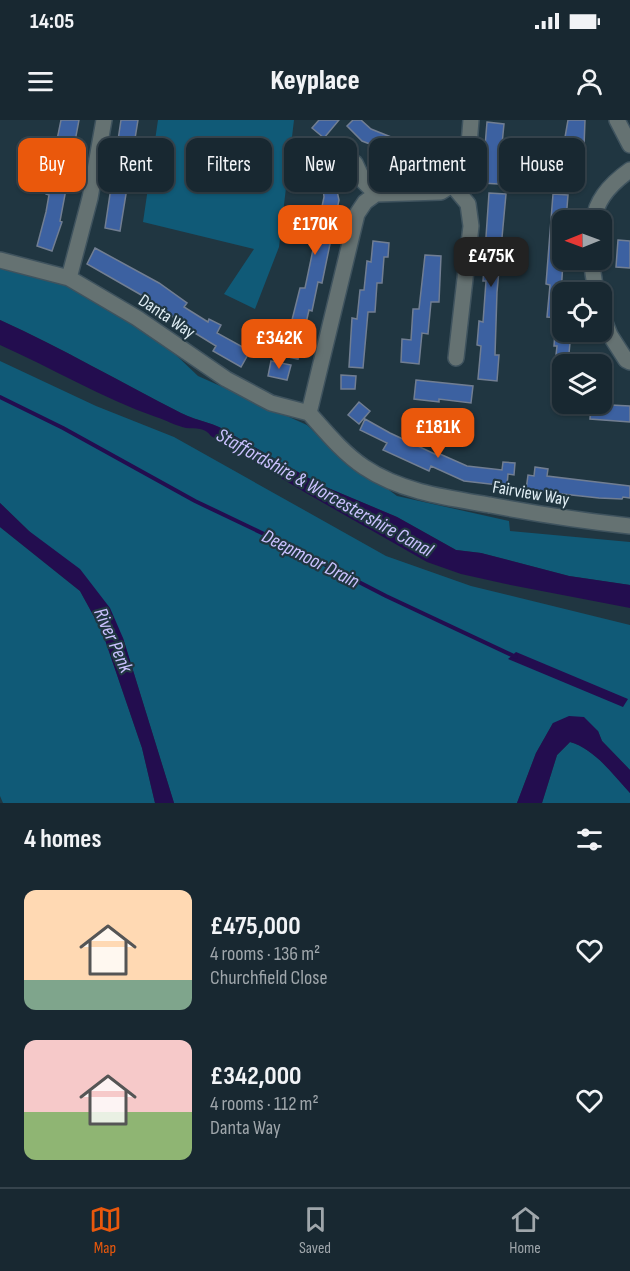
<!DOCTYPE html>
<html lang="en">
<head>
<meta charset="utf-8">
<style>
  :root { --surface:#182831; --page:#25343d; --text:#f1f3f6; --muted:#9fa6ab; --line:#36444d; --accent:#ea580c }
  body { margin:0; font-family:"Sofia Sans Condensed",sans-serif; background:var(--page); color:var(--text); height:100vh; display:flex; flex-direction:column; font-size:22px; white-space:nowrap }
  * { box-sizing:border-box; margin:0 }
  p { font-size:20px; color:var(--muted) }
  .icon { flex:none; width:33px; height:33px; fill:none; stroke:currentColor; stroke-width:2; stroke-linecap:round; stroke-linejoin:round }
  .map { position:relative; height:683px; overflow:hidden }
  .sheet { display:flex; flex-direction:column; background:var(--surface); flex:1 }
  .sheet>* { flex:none }
  .banner { position:absolute; left:18px; top:18px; width:594px; height:54px; display:flex; gap:12px }
  .needle { width:39px; rotate:269deg }
  .tools { position:absolute; left:552px; top:90px; display:grid; gap:12px }
  .tools a { display:grid; place-items:center; width:60px; height:60px; border-radius:12px; background:var(--surface); box-shadow:0 2px 4px #0004,0 0 0 2px var(--line); font-size:30px }
  .price { position:absolute; translate:-50% -51px; padding:0 14px; border-radius:12px; background:var(--accent); color:#fff; font-size:20px; line-height:39px; filter:drop-shadow(0 2px 3px #0008) }
  .price::after { content:''; position:absolute; left:50%; top:36px; width:18px; height:14px; margin-left:-9px; background:inherit; clip-path:polygon(0 0,100% 0,50% 100%) }
  .price.on { background:#222; color:#fff }
  ul { padding:0; list-style:none }
  li { display:flex; align-items:center; gap:18px; height:150px; padding:0 24px }
  li span { display:grid; place-items:center; flex:none; width:168px; height:120px; border-radius:12px; color:#555 }
  li>.icon { margin-inline-start:auto }
  span .icon { width:72px; height:72px; fill:#fffc; stroke-width:1 }
  li b { font-size:26px }
  h2 { display:flex; justify-content:space-between; align-items:center; height:72px; padding:0 24px; font-size:26px }
  .tag { padding:0 21px; border-radius:12px; background:var(--surface); box-shadow:0 2px 4px #0004,0 0 0 2px var(--line); font-size:21px; line-height:54px }
  .tag.on { background:var(--accent); color:#fff }
  .status { display:flex; justify-content:space-between; align-items:center; height:42px; padding:0 30px; background:var(--surface); direction:ltr }
  .status svg { height:16px; fill:currentColor }
  header { display:flex; justify-content:space-between; align-items:center; height:78px; padding:0 24px; background:var(--surface); font-size:27px; font-weight:800 }
  .menu { display:flex; justify-content:space-around; align-items:center; height:84px; border-top:2px solid var(--line); background:var(--surface); font-size:16px; color:var(--muted) }
  .menu a { display:grid; justify-items:center; gap:3px }
  .menu .on { color:var(--accent) }
  .map>svg:first-child { display:block }
</style>
</head>
<body>
<div class="status"><b>14:05</b><svg viewBox="0 0 49 12"><path d="M0 12V9h3v3zM5 12V6h3v6zM10 12V3h3v9zM15 12V0h3v12zM26 1h20v11H26zM47 4h2v5h-2z"/></svg></div>
<header><svg class="icon" aria-label="menu" viewBox="0 0 24 24"><path d="M4 6h16M4 12h16M4 18h16"/></svg>Keyplace<svg class="icon" aria-label="person" viewBox="0 0 24 24"><circle cx="12" cy="8" r="4"/><path d="M4 21q1-7 8-7t8 7"/></svg></header>
<div class="map">
<svg width="630" height="683" viewBox="0 0 630 683">
  <rect width="100%" height="100%" fill="#203641"/>
  <path fill="#105a77" d="M158 0H294L279 127 255 189 224 174 254 129 143 102Z
    M0 140 69 158 137 198 198 256 307 305 326 323 397 376 509 401 510 411 630 422V465L569 456 481 433 456 430 397 397 321 365 231 314C215 302 199 302 181 293 120 262 62 228 0 200Z
    M0 241 96 286 174 317 386 436 471 466 630 505V650L602 621 598 611 553 603 536 633 517 683H174L123 518 29 411 0 383Z
    M0 407 80 471 102 511 142 628 155 683H3L0 676Z
    M570 622C595 629 613 654 630 673V683H542L557 635Z"/>
  <path fill="#230d4f" d="M0 200C62 228 120 262 181 293 199 302 215 302 231 314L321 365 397 397 456 430 481 433 569 456 630 465V488L506 464 461 454 427 442 306 373 211 316C204 307 197 309 186 308 176 306 166 300 156 297 102 278 52 248 0 225Z
    M0 383 29 411 80 449 110 488 123 518 174 683H155L142 628 102 511 80 471 0 407Z
    M516 532 628 579 623 587 508 539Z
    M569 596 584 597 598 611 602 621 630 650V673C613 655 595 629 570 622L557 635 542 683H517L536 633 553 603Z"/>
  <g fill="none" stroke-linecap="round" stroke-linejoin="round">
    <path stroke="#230d4f" stroke-width="4" d="M0 277 63 308 195 381 285 424 386 476 516 537"/>
  </g>
  <path fill="#3c61a1" stroke="#717e92" stroke-width="1.5" d="M61 0H79L60 101 62 102 52 131 37 126 46 92 49 75 46 74Z
    M121 0H138L120 111 105 108Z
    M319 0H339L324 18 312 8Z
    M353 0H361L371 9 396 19 391 32 362 21 347 6Z
    M568 0H585L583 53 568 52 569 23H564Z
    M487 2 504 4 498 64 482 63Z
    M327 26 339 80 322 163 318 162 312 191 309 190 298 239 283 236 300 168H305L324 77 322 58 315 29Z
    M401 31 443 36 442 51 400 46Z
    M561 52 575 53 573 68 560 67Z
    M489 73 506 74 497 172 495 235H499L497 261 478 259 481 226 477 225 479 201 483 202 486 161H483Z
    M553 74 568 75 566 100H562L563 142 561 174H562V198L547 197 550 165 546 164Z
    M618 120 630 121V148L616 147Z
    M373 121 389 123 388 137H384L382 163H377L375 192H368L363 248 349 247 352 198 357 199 360 170H364L367 141 371 142Z
    M95 128 159 163 187 183 184 187 208 202 209 199 221 205 217 213 250 231 241 247 213 231 216 226 177 202V200L150 180 87 144Z
    M425 135 441 136 439 182H431L428 214 422 213 419 244 401 242 402 219 411 220 413 189H419Z
    M555 212H571L568 244H555L557 226H554Z
    M271 241 291 245 287 260 268 256Z
    M341 255 356 256 355 269H341Z
    M416 260 473 266 471 283 439 279V282L414 279Z
    M359 282 370 291 359 304 348 295Z
    M591 284 630 286V302L590 299Z
    M365 299 390 313 439 336 440 334 467 346 502 350 503 342 515 343 514 355 508 354 507 366 464 361 431 346 429 351 383 330 387 323 360 310Z
    M535 347 548 349 547 356 630 366V378L623 377 622 379 599 378 526 370 528 355 534 356Z"/>
  <g fill="none" stroke-linecap="round" stroke-linejoin="round">
    <g stroke="#3f535e" stroke-width="18">
      <path id="minor" d="M617 0 630 25
        M355 43 364 62 376 74
        M453 66 468 84 471 106 456 238
        M594 100C596 79 613 62 630 50
        M0 140 69 158 137 198 226 259 271 283 309 293
        M591 140 596 172
        M69 158 90 78 104 0
        M602 195 610 215 626 240 630 242
        M309 293 357 94 365 82 376 74 441 72 460 60 467 49 471 0
        M309 293C326 312 343 333 364 347 401 372 448 378 490 385 537 394 583 401 630 406"/>
    </g>
    <use href="#minor" stroke="#657272" stroke-width="15"/>
  </g>
  <g text-anchor="middle" stroke-width="4.5" stroke-linejoin="round" paint-order="stroke">
    <g font-size="18" fill="#e0eef5" stroke="#203641">
      <text transform="translate(167 196) rotate(34)" y="6">Danta Way</text>
      <text transform="translate(531 373) rotate(10)" y="6">Fairview Way</text>
    </g>
    <g font-size="20" font-style="italic" fill="#cac1fe" stroke="#203641">
      <text transform="translate(325 372) rotate(29)" y="7">Staffordshire &amp; Worcestershire Canal</text>
      <text transform="translate(311 438) rotate(27)" y="7">Deepmoor Drain</text>
      <text transform="translate(114 520) rotate(66)" y="7">River Penk</text>
    </g>
  </g>
</svg>
<div class="tools">
<a><svg class="needle" viewBox="-14 -14 28 28"><path d="M0-13l5 13h-10z" fill="#e53935"/><path d="M0 13l5-13h-10z" fill="#9fa6ab"/></svg></a>
<a><svg class="icon" aria-label="locate" viewBox="0 0 24 24"><circle cx="12" cy="12" r="6"/><path d="M12 2v4M12 18v4M2 12h4M18 12h4"/></svg></a>
<a><svg class="icon" aria-label="layers" viewBox="0 0 24 24"><path d="M12 4l9 5-9 5-9-5zM3 14l9 5 9-5"/></svg></a>
</div>
<b class="price" style="left:315px;top:136px">£170K</b>
<b class="price on" style="left:491px;top:168px">£475K</b>
<b class="price" style="left:279px;top:250px">£342K</b>
<b class="price" style="left:438px;top:339px">£181K</b>
<div class="banner">
<a class="tag on">Buy</a>
<a class="tag">Rent</a>
<a class="tag">Filters</a>
<a class="tag">New</a>
<a class="tag">Apartment</a>
<a class="tag">House</a>
</div>
</div>
<section class="sheet">
<h2>4 homes<svg class="icon" aria-label="filters" viewBox="0 0 24 24"><path d="M4 7h16M4 17h16"/><circle cx="9" cy="7" r="2"/><circle cx="15" cy="17" r="2"/></svg></h2>
<ul>
<li><span style="background:linear-gradient(#ffd9b3 75%,#7fa58c 0)"><svg class="icon" aria-label="home" viewBox="0 0 24 24"><path d="M3 11l9-7 9 7M6 9v11h12V9"/></svg></span><div><b>£475,000</b><p>4 rooms · 136 m²</p><p>Churchfield Close</p></div><svg class="icon" aria-label="heart" viewBox="0 0 24 24"><path d="M12 20l-8-8c-3-5 5-10 8-4 3-6 11-1 8 4z"/></svg></li>
<li><span style="background:linear-gradient(#f6c9c9 60%,#8fb573 0)"><svg class="icon" aria-label="home" viewBox="0 0 24 24"><path d="M3 11l9-7 9 7M6 9v11h12V9"/></svg></span><div><b>£342,000</b><p>4 rooms · 112 m²</p><p>Danta Way</p></div><svg class="icon" aria-label="heart" viewBox="0 0 24 24"><path d="M12 20l-8-8c-3-5 5-10 8-4 3-6 11-1 8 4z"/></svg></li>
</ul>
</section>
<nav class="menu">
<a class="on"><svg class="icon" aria-label="map" viewBox="0 0 24 24"><path d="M3 6l6-2 6 2 6-2v14l-6 2-6-2-6 2zM9 4v14M15 6v14"/></svg>Map</a>
<a><svg class="icon" aria-label="saved" viewBox="0 0 24 24"><path d="M7 4h10v16l-5-4-5 4z"/></svg>Saved</a>
<a><svg class="icon" aria-label="home" viewBox="0 0 24 24"><path d="M3 11l9-7 9 7M6 9v11h12V9"/></svg>Home</a>
</nav>
</body>
</html>
